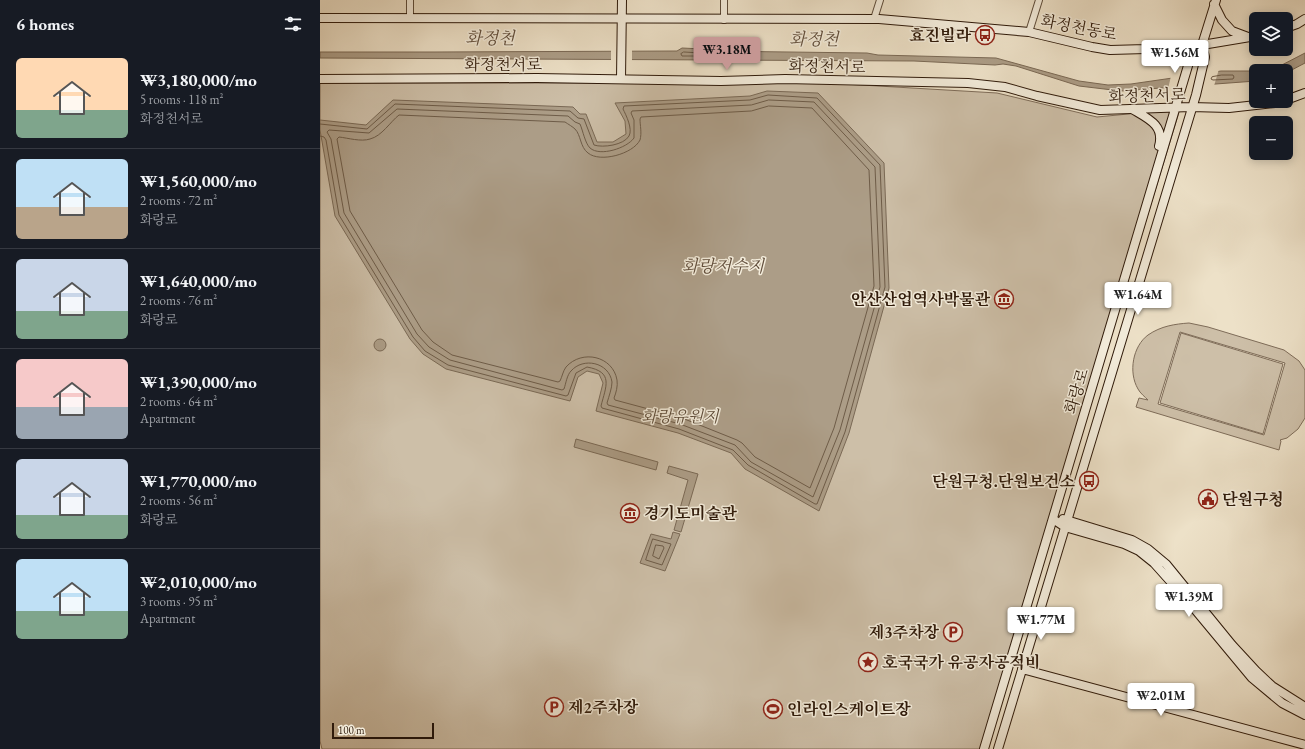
<!DOCTYPE html>
<html lang="en">
<head>
<meta charset="utf-8">
<style>
  :root { --surface:#171b24; --page:#20242c; --text:#f1f3f6; --muted:#9ea1a6; --line:#363941; --accent:#c59692 }
  body { margin:0; font-family:"EB Garamond","Noto Serif KR",serif; background:var(--page); color:var(--text); height:100vh; display:flex; flex-direction:column; font-size:15px; white-space:nowrap }
  * { box-sizing:border-box; margin:0 }
  p { font-size:13px; color:var(--muted) }
  .icon { flex:none; width:22px; height:22px; fill:none; stroke:currentColor; stroke-width:2; stroke-linecap:round; stroke-linejoin:round }
  .map { position:relative; flex:1; overflow:hidden }
  .sheet { display:flex; flex-direction:column; background:var(--surface); width:320px }
  .sheet>* { flex:none }
  .buttons { position:absolute; left:929px; top:12px; display:grid; gap:8px }
  .buttons a { display:grid; place-items:center; width:44px; height:44px; border-radius:6px; background:var(--surface); box-shadow:0 2px 10px #0003; font-size:20px }
  .scale { position:absolute; left:12px; bottom:10px; width:102px; box-sizing:border-box; padding-left:4px; border:2px solid #2f1a0a; border-top:0; font-size:11px; line-height:14px; white-space:nowrap; color:#2f1a0a; -webkit-text-stroke:3px #f3ecdb; paint-order:stroke }
  .price { position:absolute; translate:-50% -34px; padding:0 9px; border-radius:4px; background:#fff; color:#222; font-size:13px; line-height:26px; filter:drop-shadow(0 1px 2px #0008) }
  .price::after { content:''; position:absolute; left:50%; top:24px; width:12px; height:9px; margin-left:-6px; background:inherit; clip-path:polygon(0 0,100% 0,50% 100%) }
  .price.on { background:var(--accent); color:#111 }
  ul { padding:0; list-style:none }
  li { display:flex; align-items:center; gap:12px; height:100px; padding:0 16px }
  li+li { border-top:1px solid var(--line) }
  li span { display:grid; place-items:center; flex:none; width:112px; height:80px; border-radius:6px; color:#555 }
  li>.icon { margin-inline-start:auto }
  span .icon { width:48px; height:48px; fill:#fffc; stroke-width:1 }
  li b { font-size:17px }
  h2 { display:flex; justify-content:space-between; align-items:center; height:48px; padding:0 16px; font-size:17px }
  main { display:flex; flex:1; min-height:0 }
  .map>svg:first-child { display:block }
</style>
</head>
<body>
<main>
<section class="sheet">
<h2>6 homes<svg class="icon" aria-label="filters" viewBox="0 0 24 24"><path d="M4 7h16M4 17h16"/><circle cx="9" cy="7" r="2"/><circle cx="15" cy="17" r="2"/></svg></h2>
<ul>
<li><span style="background:linear-gradient(#ffd9b3 65%,#7fa58c 0)"><svg class="icon" aria-label="home" viewBox="0 0 24 24"><path d="M3 11l9-7 9 7M6 9v11h12V9"/></svg></span><div><b>₩3,180,000/mo</b><p>5 rooms · 118 m²</p><p>화정천서로</p></div></li>
<li><span style="background:linear-gradient(#bfe0f5 60%,#b9a48a 0)"><svg class="icon" aria-label="home" viewBox="0 0 24 24"><path d="M3 11l9-7 9 7M6 9v11h12V9"/></svg></span><div><b>₩1,560,000/mo</b><p>2 rooms · 72 m²</p><p>화랑로</p></div></li>
<li><span style="background:linear-gradient(#c9d6e8 65%,#7fa58c 0)"><svg class="icon" aria-label="home" viewBox="0 0 24 24"><path d="M3 11l9-7 9 7M6 9v11h12V9"/></svg></span><div><b>₩1,640,000/mo</b><p>2 rooms · 76 m²</p><p>화랑로</p></div></li>
<li><span style="background:linear-gradient(#f6c9c9 60%,#9aa5b1 0)"><svg class="icon" aria-label="home" viewBox="0 0 24 24"><path d="M3 11l9-7 9 7M6 9v11h12V9"/></svg></span><div><b>₩1,390,000/mo</b><p>2 rooms · 64 m²</p><p>Apartment</p></div></li>
<li><span style="background:linear-gradient(#c9d6e8 70%,#7fa58c 0)"><svg class="icon" aria-label="home" viewBox="0 0 24 24"><path d="M3 11l9-7 9 7M6 9v11h12V9"/></svg></span><div><b>₩1,770,000/mo</b><p>2 rooms · 56 m²</p><p>화랑로</p></div></li>
<li><span style="background:linear-gradient(#bfe0f5 65%,#7fa58c 0)"><svg class="icon" aria-label="home" viewBox="0 0 24 24"><path d="M3 11l9-7 9 7M6 9v11h12V9"/></svg></span><div><b>₩2,010,000/mo</b><p>3 rooms · 95 m²</p><p>Apartment</p></div></li>
</ul>
</section>
<div class="map">
<svg width="985" height="749" viewBox="0 0 985 749">
  <rect width="100%" height="100%" fill="#ede1c8"/>
  <filter id="stains"><feTurbulence type="fractalNoise" baseFrequency=".005" numOctaves="4"/><feColorMatrix values="0 0 0 0 .2 0 0 0 0 .09 0 0 0 0 .02 0 0 0 .5 -.17"/></filter>
  <radialGradient id="worn" r=".72"><stop offset=".6" stop-color="#630" stop-opacity="0"/><stop offset="1" stop-color="#630" stop-opacity=".3"/></radialGradient>
  <path fill="#cdbfa8" stroke="#7e6c59" fill-rule="evenodd" d="M0 83H507L677 93 777 117 860 109 665 749H2L0 741Z
    M869 323 888 327 964 350 979 361 985 370V418L978 429 967 438 960 440 961 441 959 450 816 407 819 398 828 400C825 397 820 393 818 389 808 372 813 346 828 335 841 326 855 324 869 323ZM860 332 965 363 944 435 838 404Z
    M861 333 963 364 943 434 840 403Z"/>
  <path fill="#ac9d87" stroke="#7a6955" d="M362 48 383 49 391 51 547 53 558 55 676 58 759 81 788 85 811 84 901 71H934L958 67 985 53V63L966 73V71H936V81L801 91 759 86 696 66 683 64 675 65 594 61 0 58V52H115L357 51Z
    M447 91 498 93 564 163 569 288 529 433 499 511 425 469 411 453 358 433 276 411 283 383 279 374 267 371 258 377 250 401 126 369 103 354 90 339 15 216 0 130V120L46 125 73 100 253 107 260 114H266L277 142H293L306 134 305 121 295 103 430 96Z
    M54 345a6 6 0 1 1 12 0a6 6 0 1 1-12 0Z
    M256 439 338 462 336 470 254 447Z
    M349 466 378 474 361 532 354 530 368 480 347 473Z
    M353 532 360 534 345 571 320 563 331 534 351 539Z"/>
  <path fill="#ede1c8" d="M291 49H312V62H291Z
    M899 69 894 86 848 89 851 76Z"/>
  <g fill="none" stroke-linecap="round" stroke-linejoin="round">
    <path stroke="#6e5c48" stroke-width="1" d="M364 52 381 53 382 55 380 56H362L361 54Z
      M902 75H913L914 77 913 79 893 80 891 79 892 77Z
      M449 100 494 102 555 167 560 287 520 430 493 497 431 462 415 445 360 424 288 405 287 403C289 396 292 388 292 382 289 362 263 357 251 371 247 375 246 383 244 389L242 390 130 360 109 347 97 334 24 213 11 139 7 132 9 130 49 133 77 109 248 116 255 122 260 124C263 131 265 143 270 148 280 157 307 148 314 138V120L311 113 312 111 431 105Z
      M449 106 492 108 549 170 554 286 514 428 490 488 435 457 422 443 417 440 362 418 295 400 294 398C296 393 298 386 297 380 293 356 262 349 246 367 243 371 242 377 240 381L238 382 132 355 113 342 102 330 30 211 17 139 19 137C28 138 41 142 50 139 62 136 70 122 79 115L245 122C248 124 253 127 255 129 261 135 260 147 268 153 280 163 313 154 320 140 322 133 320 125 320 119L321 117 431 111Z
      M0 124 47 129 75 104 250 111 258 118 264 119 274 145C283 148 304 145 309 136 313 129 306 115 303 109L304 106 430 100 448 95 497 98 560 165 565 287 525 432 497 504H495L428 465 413 450 359 429 282 408 281 406C286 386 294 372 267 367L256 373 248 395 246 396 128 365 105 351 93 337 19 215 6 140 4 137 0 136
      M333 539 351 544 342 565 326 560Z
      M336 545 343 546 344 548 339 559 333 556Z"/>
    <g stroke="#5e4c3a" stroke-width="8">
      <path id="street" d="M404 0V20
        M90 19V0
        M554 19 560 0
        M709 32 719 0"/>
    </g>
    <g stroke="#2f1a0a" stroke-width="10">
      <path id="secondary" d="M894 4 902 20 912 31 928 37
        M0 18 559 19 709 32 772 47 790 50 826 49 882 45 936 36
        M966 28 977 24 985 19
        M0 79 217 78 401 81 465 79 648 83 685 87 717 96 780 110 871 107 909 108 955 103 962 101
        M301 79 302 0
        M966 100 985 93
        M812 109C827 118 845 125 839 146
        M733 519 745 527 804 544 819 551 834 563 868 601 932 678 962 703 985 715
        M743 519 812 540 828 549 846 564 912 645 936 671 952 686 985 707
        M702 669 985 745
        M664 749 870 59 882 45 896 0
        M678 749 876 95 885 57 882 45"/>
    </g>
    <use href="#street" stroke="#f3ecdb" stroke-width="6"/>
    <use href="#secondary" stroke="#f3ecdb" stroke-width="8"/>
  </g>
  <defs>
    <g id="bus-ring" transform="scale(1)"><circle r="9.5" fill="#f3ecdb" stroke="#8f2418" stroke-width="1.5"/><path d="M-5-6H5V4H4V6H2V4H-2V6H-4V4H-5ZM-3.5-4V0h7V-4ZM-3.5 1.2v1.5H-2V1.2ZM2 1.2v1.5H3.5V1.2Z" fill="#8f2418"/></g>
    <g id="museum-ring" transform="scale(1)"><circle r="9.5" fill="#f3ecdb" stroke="#8f2418" stroke-width="1.5"/><path d="M0-6L6-3V-2H-6V-3ZM-5-1h2V3h-2ZM-1-1h2V3h-2ZM3-1h2V3H3ZM-6 4H6V6H-6Z" fill="#8f2418"/></g>
    <g id="civic-ring" transform="scale(1)"><circle r="9.5" fill="#f3ecdb" stroke="#8f2418" stroke-width="1.5"/><path d="M-.6-6.5H3V-4.5H.6V-3L4-1V1h2V6H-6V1h2V-1L-.6-3ZM-1.2 2.5V6h2.4V2.5Z" fill="#8f2418"/></g>
    <g id="parking-ring" transform="scale(1)"><circle r="9.5" fill="#f3ecdb" stroke="#8f2418" stroke-width="1.5"/><path d="M-3.5-5.5H1a3.5 3.5 0 0 1 0 7H-1V5.5H-3.5ZM-1-3.4V-.6H.8a1.4 1.4 0 0 0 0-2.8Z" fill="#8f2418"/></g>
    <g id="sight-ring" transform="scale(1)"><circle r="9.5" fill="#f3ecdb" stroke="#8f2418" stroke-width="1.5"/><path d="M0-6L1.8-2.2L6-1.7L2.9 1.2L3.7 5.4L0 3.3L-3.7 5.4L-2.9 1.2L-6-1.7L-1.8-2.2Z" fill="#8f2418"/></g>
    <g id="stadium-ring" transform="scale(1)"><circle r="9.5" fill="#f3ecdb" stroke="#8f2418" stroke-width="1.5"/><path d="M0-5a6.5 5 0 1 0 0 10a6.5 5 0 1 0 0-10ZM-3.5-1.8h7v3.6h-7Z" fill="#8f2418"/></g>
  </defs>
  <g fill-rule="evenodd">
    <use href="#bus-ring" x="665" y="35"/>
    <use href="#museum-ring" x="684" y="299"/>
    <use href="#bus-ring" x="769" y="481"/>
    <use href="#civic-ring" x="888" y="499"/>
    <use href="#museum-ring" x="310" y="513"/>
    <use href="#parking-ring" x="633" y="632"/>
    <use href="#sight-ring" x="548" y="662"/>
    <use href="#parking-ring" x="234" y="707"/>
    <use href="#stadium-ring" x="453" y="709"/>
  </g>
  <g text-anchor="middle" stroke-width="3" stroke-linejoin="round" paint-order="stroke">
    <g font-size="16" fill="#2f1a0a" stroke="#f3ecdb">
      <text transform="translate(759 27) rotate(11)" y="6">화정천동로</text>
      <text x="183" y="70">화정천서로</text>
      <text transform="translate(507 66) rotate(1)" y="6">화정천서로</text>
      <text transform="translate(827 95) rotate(-2)" y="6">화정천서로</text>
      <text transform="translate(756 391) rotate(-73)" y="6">화랑로</text>
    </g>
    <g font-size="16" font-weight="bold" fill="#2f1a0a" stroke="#f3ecdb" text-anchor="start">
      <text x="651" y="41" text-anchor="end">효진빌라</text>
      <text x="670" y="305" text-anchor="end">안산산업역사박물관</text>
      <text x="755" y="487" text-anchor="end">단원구청.단원보건소</text>
      <text x="902" y="505">단원구청</text>
      <text x="324" y="519">경기도미술관</text>
      <text x="619" y="638" text-anchor="end">제3주차장</text>
      <text x="562" y="668">호국국가 유공자공적비</text>
      <text x="248" y="713">제2주차장</text>
      <text x="467" y="715">인라인스케이트장</text>
    </g>
    <g font-size="16" font-style="italic" fill="#5e4c39" stroke="#f3ecdb">
      <text x="360" y="422">화랑유원지</text>
    </g>
    <g font-size="17" font-style="italic" fill="#614e3c" stroke="#f3ecdb">
      <text x="170" y="44">화정천</text>
      <text x="494" y="45">화정천</text>
      <text x="403" y="272">화랑저수지</text>
    </g>
  </g>
  <rect width="100%" height="100%" filter="url(#stains)"/>
  <rect width="100%" height="100%" fill="url(#worn)"/>
</svg>
<div class="buttons">
<a><svg class="icon" aria-label="layers" viewBox="0 0 24 24"><path d="M12 4l9 5-9 5-9-5zM3 14l9 5 9-5"/></svg></a>
<a>+</a>
<a>−</a>
</div>
<div class="scale">100 m</div>
<b class="price on" style="left:407px;top:71px">₩3.18M</b>
<b class="price" style="left:855px;top:74px">₩1.56M</b>
<b class="price" style="left:818px;top:316px">₩1.64M</b>
<b class="price" style="left:869px;top:618px">₩1.39M</b>
<b class="price" style="left:721px;top:641px">₩1.77M</b>
<b class="price" style="left:841px;top:717px">₩2.01M</b>
</div>
</main>
</body>
</html>
